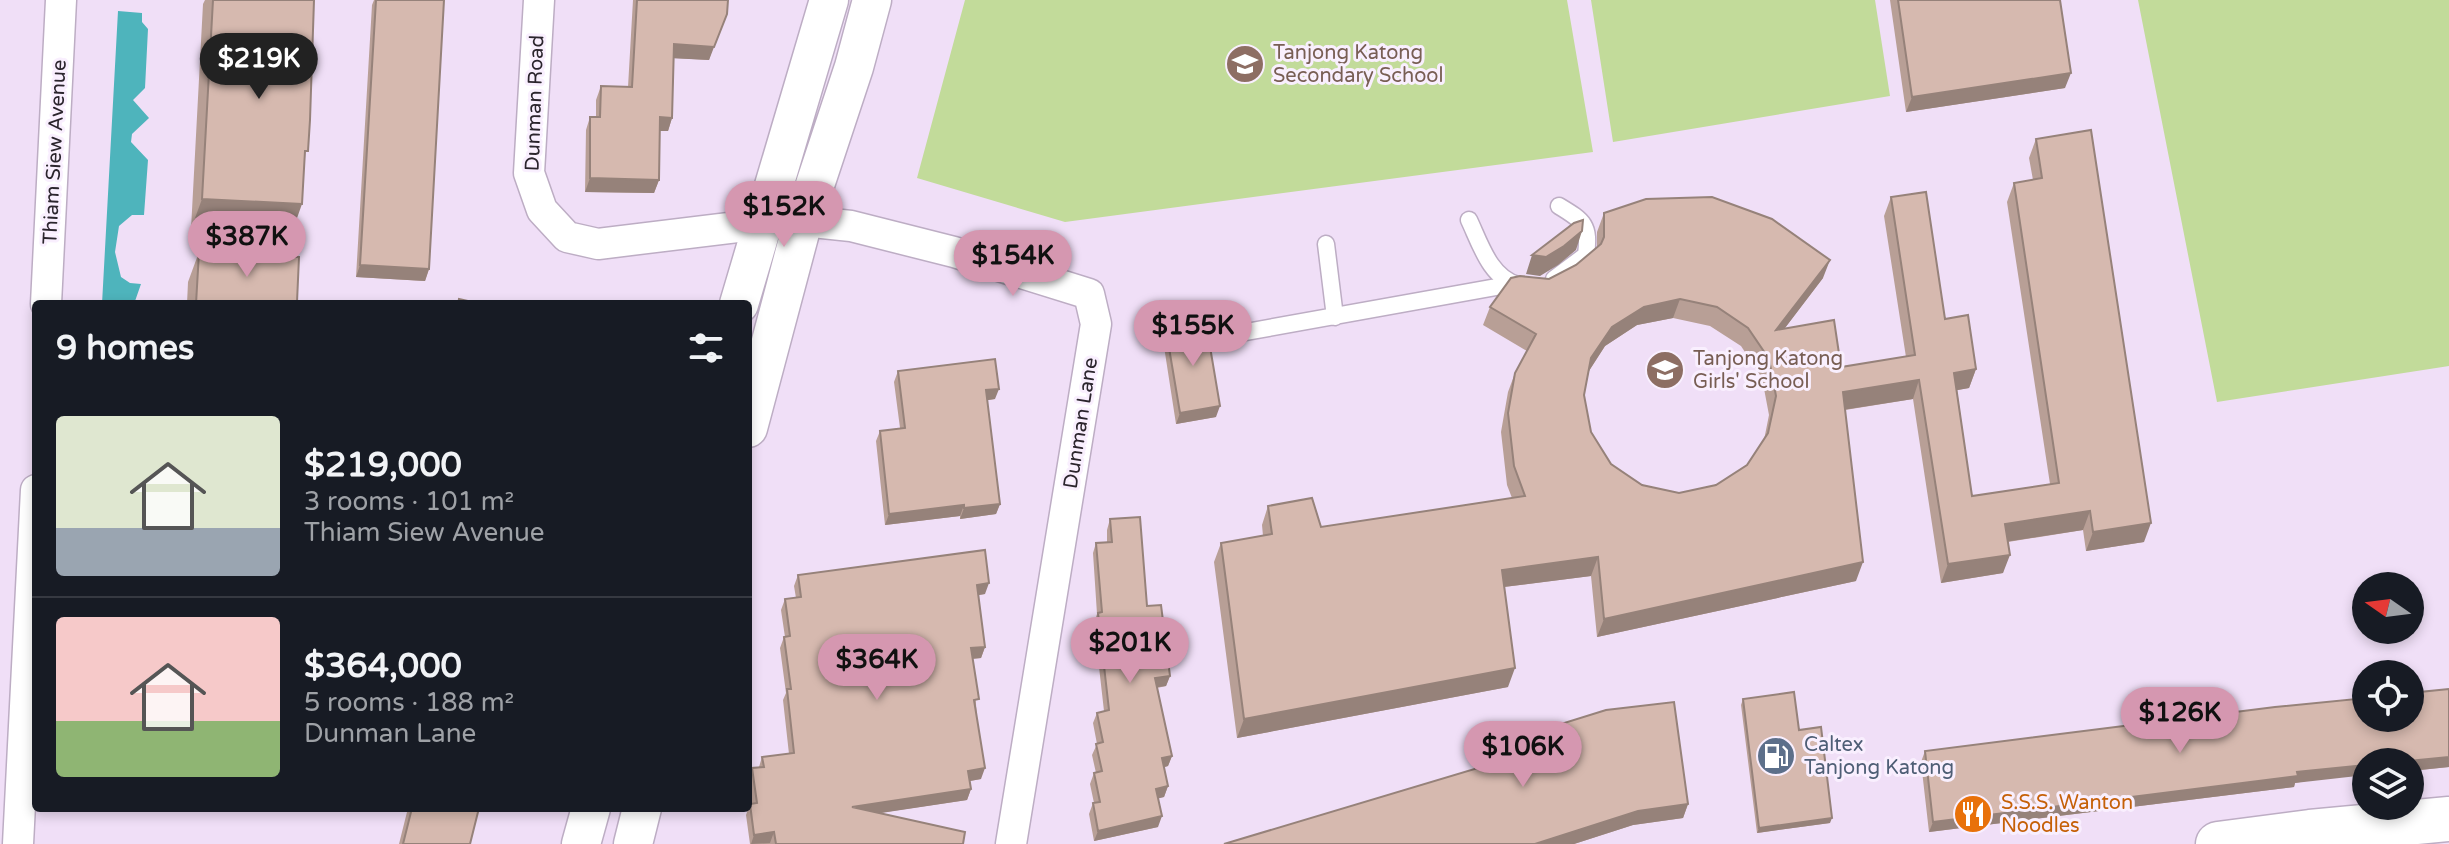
<!DOCTYPE html>
<html lang="en">
<head>
<meta charset="utf-8">
<style>
  :root { --surface:#171b24; --page:#20242c; --text:#f1f3f6; --muted:#9ea1a6; --line:#363941; --accent:#d597b0 }
  body { margin:0; font-family:"Varela Round",sans-serif; background:var(--page); color:var(--text); height:100vh; display:flex; flex-direction:column; font-size:30px; white-space:nowrap }
  * { box-sizing:border-box; margin:0 }
  p { font-size:26px; color:var(--muted) }
  .icon { flex:none; width:44px; height:44px; fill:none; stroke:currentColor; stroke-width:2; stroke-linecap:round; stroke-linejoin:round }
  .map { position:relative; flex:1; overflow:hidden }
  .drawer { position:absolute; left:32px; top:300px; width:720px; height:512px; display:flex; flex-direction:column; background:var(--surface); border-radius:8px; box-shadow:0 4px 12px #0003 }
  .drawer>* { flex:none }
  .needle { width:52px; rotate:284deg }
  .fabs { position:absolute; left:2352px; top:572px; display:grid; gap:16px }
  .fabs a { display:grid; place-items:center; width:72px; height:72px; border-radius:50%; background:var(--surface); box-shadow:0 4px 12px #0003; font-size:40px }
  .price { position:absolute; translate:-50% -68px; padding:0 18px; border-radius:28px; background:var(--accent); color:#111; font-size:26px; line-height:52px; filter:drop-shadow(0 2px 4px #0008) }
  .price::after { content:''; position:absolute; left:50%; top:48px; width:24px; height:18px; margin-left:-12px; background:inherit; clip-path:polygon(0 0,100% 0,50% 100%) }
  .price.on { background:#222; color:#fff }
  ul { padding:0; list-style:none }
  li { display:flex; align-items:center; gap:24px; height:200px; padding:0 24px }
  li+li { border-top:2px solid var(--line) }
  li span { display:grid; place-items:center; flex:none; width:224px; height:160px; border-radius:8px; color:#555 }
  li>.icon { margin-inline-start:auto }
  span .icon { width:96px; height:96px; fill:#fffc; stroke-width:1 }
  li b { font-size:34px }
  h2 { display:flex; justify-content:space-between; align-items:center; height:96px; padding:0 24px; font-size:34px }
  .map>svg:first-child { display:block }
</style>
</head>
<body>
<div class="map">
<svg width="2449" height="844" viewBox="0 0 2449 844">
  <rect width="100%" height="100%" fill="#f0dff7"/>
  <path fill="#c2db9a" d="M965 0H1567L1593 152 1065 222 917 178Z
    M1591 0H1875L1890 96 1613 142Z
    M2138 0H2449V366L2217 402Z"/>
  <path fill="#4eb4bc" d="M118 11 142 13V22L148 29 145 88 133 100 149 118 132 134 131 142 148 160 144 215H132L119 226 115 252 121 277 130 283 141 284 134 304H102Z"/>
  <g fill="none" stroke-linecap="round" stroke-linejoin="round">
    <g stroke="#bdadc4" stroke-width="19">
      <path id="service" d="M1469 220C1480 243 1490 278 1518 285
        M1326 244 1335 317
        M1554 279 1586 255C1590 225 1584 221 1559 206
        M1235 334 1513 284"/>
    </g>
    <g stroke="#bdadc4" stroke-width="33">
      <path id="minor" d="M539 0 529 173 542 210 567 237 598 244 762 224 803 221 851 226 954 252 1089 294 1096 324 1011 844
        M46 304 61 0
        M18 844 36 490"/>
    </g>
    <g stroke="#bdadc4" stroke-width="41">
      <path id="tertiary" d="M739 304 829 0
        M748 428 803 221 854 67 872 0
        M581 844 591 808
        M633 844 642 808"/>
    </g>
    <g stroke="#bdadc4" stroke-width="47">
      <path id="secondary" d="M2218 844 2310 832 2449 819"/>
    </g>
    <use href="#service" stroke="#fff" stroke-width="16"/>
    <use href="#minor" stroke="#fff" stroke-width="30"/>
    <use href="#tertiary" stroke="#fff" stroke-width="38"/>
    <use href="#secondary" stroke="#fff" stroke-width="44"/>
  </g>
  <path fill="#b89f96" fill-rule="evenodd" d="M205 0H314L305 158 291 235 191 229 203 4Z
    M374 0H444L429 269 425 281 356 277 372 5Z
    M633 0H728L709 60 674 58 672 118 668 131H659V180L654 193 585 192 586 130 590 117H596V100L601 86 628 87Z
    M1890 0H2060L2065 88 1906 112Z
    M2036 139 2144 542 2086 551 2083 530 2008 542 2003 573 1941 583 1913 399 1845 410 1856 581 1597 637 1591 576 1504 587 1508 687 1237 738 1214 562 1221 543 1263 536 1262 525 1268 506 1321 527 1512 498 1507 485 1501 432 1508 392 1515 373 1527 351 1483 325 1490 307 1576 265 1597 247V232L1604 213 1823 278 1784 329 1841 367 1906 357 1884 216 1891 197 1945 319 1976 369 1969 388 1957 390 1972 496 2050 484 2007 202 2014 183 2033 180 2029 158ZM1673 318 1710 326 1741 346 1762 378 1769 415 1764 440 1747 465 1716 485 1679 493 1642 485 1611 464 1591 432 1584 395 1589 371 1605 346 1637 325Z
    M199 252 297 302 299 304H187L188 282Z
    M1166 330 1216 417 1176 424 1163 340Z
    M898 371 995 399 987 400 1000 504 996 514 960 519V516L885 525 876 441 880 431 900 428 894 382Z
    M1110 519 1147 606 1170 676 1166 686 1157 688 1172 756 1168 766 1164 767 1168 786 1164 797 1158 798V827L1094 841 1089 814 1093 803H1094L1090 784 1094 773H1096L1092 755 1097 744 1093 723 1097 713 1104 711 1094 623 1097 614 1093 553 1096 543 1107 542V530Z
    M798 575 985 594 978 595 985 647 981 658 973 659 981 779 970 781 971 789 967 800 879 813 963 844H750L746 815 750 804H752L748 779 752 768 759 767 762 757 789 754 783 700 786 693 780 648 784 637H785L781 610 785 599 796 598 794 586Z
    M2449 689V767L2410 771V762L2295 783 2294 787 1929 832 1921 762 1925 751Z
    M1743 699 1799 730 1830 823 1757 833 1741 705Z
    M1513 739 1688 804 1683 818 1633 825 1574 844H1224L1509 759 1508 753Z
    M408 808H479L470 844H399Z"/>
  <path fill="#96827a" d="M727 14 709 60 669 58 674 44Z
    M2071 73 2065 88 1906 112 1912 97Z
    M660 117 672 118 668 131H655Z
    M590 178 659 180 654 193 585 192Z
    M202 199 302 204 291 235 191 229Z
    M1582 231 1576 250 1558 265 1540 276 1526 274 1532 255Z
    M1830 260 1823 278 1769 349 1776 330Z
    M360 265 429 269 425 281 356 277Z
    M1680 299 1673 318 1637 325 1605 346 1585 377 1591 358 1612 327 1644 307Z
    M1976 369 1969 388 1947 392 1954 373Z
    M1919 380 1913 399 1836 411 1843 392Z
    M999 389 995 399 982 401 986 390Z
    M1220 406 1216 417 1176 424 1180 413Z
    M1000 504 996 514 960 519 964 508Z
    M964 505 960 516 885 525 889 514Z
    M2090 511 2083 530 1998 543 2005 524Z
    M2151 523 2144 542 2086 551 2093 532Z
    M2010 555 2003 573 1941 583 1948 564Z
    M1598 557 1591 576 1495 588 1502 570Z
    M1863 562 1856 581 1597 637 1604 619Z
    M989 583 985 594 973 596 977 585Z
    M985 647 981 658 967 659 971 648Z
    M1515 668 1508 687 1237 738 1244 719Z
    M1170 676 1166 686 1151 688 1155 678Z
    M1172 756 1168 766 1158 769 1162 758Z
    M2449 757V767L2410 771V762H2398Z
    M2366 765V775L2295 783 2294 787 1929 832 1933 822 2297 772Z
    M985 768 981 779 964 782 968 771Z
    M1168 786 1164 797 1152 800 1156 789Z
    M971 789 967 800 848 818 852 807Z
    M1688 804 1683 818 1633 825 1574 844H1535L1638 811Z
    M1162 816 1158 827 1094 841 1098 831Z
    M1832 818 1830 823 1757 833 1759 828Z
    M774 832 770 843 751 844 754 835Z"/>
  <path fill="#d6b9af" stroke="#96827a" stroke-width="2" fill-rule="evenodd" d="M213 0H314L310 120 308 151H305L302 204 202 199Z
    M376 0H444L429 269 360 265Z
    M637 0H728L727 14 714 47 674 44 672 118 660 117 659 180 590 178V117H600L601 86 632 87Z
    M1898 0H2060L2071 73 1912 97Z
    M2091 130 2151 523 2093 532 2090 511 2005 524 2010 555 1948 564 1919 380 1843 392 1863 562 1604 619 1598 557 1502 570 1515 668 1244 719 1221 543 1272 534 1268 506 1312 498 1321 527 1525 496 1514 466 1508 413 1515 373 1536 334 1490 307 1511 278 1520 276 1549 279 1576 265 1601 244 1604 237V213L1646 199 1712 197 1772 219 1830 260 1776 330 1834 320 1841 367 1915 355 1891 197 1926 192 1945 319 1968 315 1976 369 1954 373 1972 496 2059 483 2014 183 2042 178 2036 139ZM1680 299 1717 307 1748 328 1769 359 1776 396 1768 433 1747 465 1716 485 1679 493 1642 485 1611 464 1591 432 1584 395 1591 358 1612 327 1644 307Z
    M1583 220 1582 231 1564 246 1546 257 1532 255 1574 223Z
    M199 252 299 257 297 302H299V304H196Z
    M459 299 481 304H458Z
    M1206 323 1220 406 1180 413 1166 330Z
    M995 359 999 389 986 390 1000 504 964 508V505L889 514 880 431 905 428 898 371Z
    M1140 517 1147 606 1161 605 1170 676 1155 678 1172 756 1162 758 1168 786 1156 789 1162 816 1098 831 1093 803 1100 802 1094 773 1102 771 1096 744 1103 742 1097 713 1109 710 1098 613 1102 612 1096 543 1112 542 1110 519Z
    M985 550 989 583 977 585 985 647 971 648 979 699 974 700 985 768 968 771 971 789 852 807 965 832 963 844H776L774 832 754 835 750 804 757 803 752 768 764 767 762 757 794 753 787 689H791L784 637 790 636 785 599 801 597 798 575Z
    M2449 689V757L2398 762H2366V765L2297 772 2298 776 1933 822 1925 751 2275 707 2366 698V718H2410V693Z
    M1794 692 1799 730 1821 727 1832 818 1759 828 1743 699Z
    M1674 702 1688 804 1638 811 1535 844H1224L1518 756 1513 739 1606 710Z
    M412 808H479L470 844H403Z"/>
  <defs>
    <g id="school-disc" transform="scale(2)"><circle r="9.5" fill="#8d6e63" stroke="#f9effe"/><path d="M0-5L7-2L0 1L-7-2ZM-4 1L0 2.5L4 1V4Q0 6-4 4Z" fill="#fff"/></g>
    <g id="fuel-disc" transform="scale(2)"><circle r="9.5" fill="#5c6f8a" stroke="#f9effe"/><path d="M-5.5-6h7V0h2V4h1.3V-2.5L3-4.5l.8-.8L6-3V5H2.5V1h-1V6h-7ZM-4.2-4.7v3.2H.2V-4.7Z" fill="#fff"/></g>
    <g id="restaurant-disc" transform="scale(2)"><circle r="9.5" fill="#e8710a" stroke="#f9effe"/><path d="M-5-6h1v4h1v-4h1v4h1v-4h1v5L-1.5 .5V6h-2V.5L-5-1ZM5-6V6H3V1.5H1.5Q1.5-4 5-6Z" fill="#fff"/></g>
  </defs>
  <g fill-rule="evenodd">
    <use href="#school-disc" x="1245" y="64"/>
    <use href="#school-disc" x="1665" y="370"/>
    <use href="#fuel-disc" x="1776" y="756"/>
    <use href="#restaurant-disc" x="1973" y="814"/>
  </g>
  <g text-anchor="middle" stroke-width="6" stroke-linejoin="round" paint-order="stroke">
    <g font-size="20" fill="#785e54" stroke="#f9effe" text-anchor="start">
      <text x="1273" y="59">Tanjong Katong<tspan x="1273" dy="23">Secondary School</tspan></text>
      <text x="1693" y="365">Tanjong Katong<tspan x="1693" dy="23">Girls' School</tspan></text>
    </g>
    <g font-size="20" fill="#2b252d" stroke="#f9effe">
      <text transform="translate(534 103) rotate(-88)" y="7">Dunman Road</text>
      <text transform="translate(54 152) rotate(-87)" y="7">Thiam Siew Avenue</text>
      <text transform="translate(1080 423) rotate(-81)" y="7">Dunman Lane</text>
    </g>
    <g font-size="20" fill="#4e5e75" stroke="#f9effe" text-anchor="start">
      <text x="1804" y="751">Caltex<tspan x="1804" dy="23">Tanjong Katong</tspan></text>
    </g>
    <g font-size="20" fill="#c56008" stroke="#f9effe" text-anchor="start">
      <text x="2001" y="809">S.S.S. Wanton<tspan x="2001" dy="23">Noodles</tspan></text>
    </g>
  </g>
</svg>
<div class="fabs">
<a><svg class="needle" viewBox="-14 -14 28 28"><path d="M0-13l5 13h-10z" fill="#e53935"/><path d="M0 13l5-13h-10z" fill="#9ea1a6"/></svg></a>
<a><svg class="icon" aria-label="locate" viewBox="0 0 24 24"><circle cx="12" cy="12" r="6"/><path d="M12 2v4M12 18v4M2 12h4M18 12h4"/></svg></a>
<a><svg class="icon" aria-label="layers" viewBox="0 0 24 24"><path d="M12 4l9 5-9 5-9-5zM3 14l9 5 9-5"/></svg></a>
</div>
<b class="price on" style="left:259px;top:101px">$219K</b>
<b class="price" style="left:784px;top:249px">$152K</b>
<b class="price" style="left:247px;top:279px">$387K</b>
<b class="price" style="left:1013px;top:298px">$154K</b>
<b class="price" style="left:1193px;top:368px">$155K</b>
<b class="price" style="left:1130px;top:685px">$201K</b>
<b class="price" style="left:877px;top:702px">$364K</b>
<b class="price" style="left:2180px;top:755px">$126K</b>
<b class="price" style="left:1523px;top:789px">$106K</b>
<section class="drawer">
<h2>9 homes<svg class="icon" aria-label="filters" viewBox="0 0 24 24"><path d="M4 7h16M4 17h16"/><circle cx="9" cy="7" r="2"/><circle cx="15" cy="17" r="2"/></svg></h2>
<ul>
<li><span style="background:linear-gradient(#dfe7d0 70%,#9aa5b1 0)"><svg class="icon" aria-label="home" viewBox="0 0 24 24"><path d="M3 11l9-7 9 7M6 9v11h12V9"/></svg></span><div><b>$219,000</b><p>3 rooms · 101 m²</p><p>Thiam Siew Avenue</p></div></li>
<li><span style="background:linear-gradient(#f6c9c9 65%,#8fb573 0)"><svg class="icon" aria-label="home" viewBox="0 0 24 24"><path d="M3 11l9-7 9 7M6 9v11h12V9"/></svg></span><div><b>$364,000</b><p>5 rooms · 188 m²</p><p>Dunman Lane</p></div></li>
</ul>
</section>
</div>
</body>
</html>
